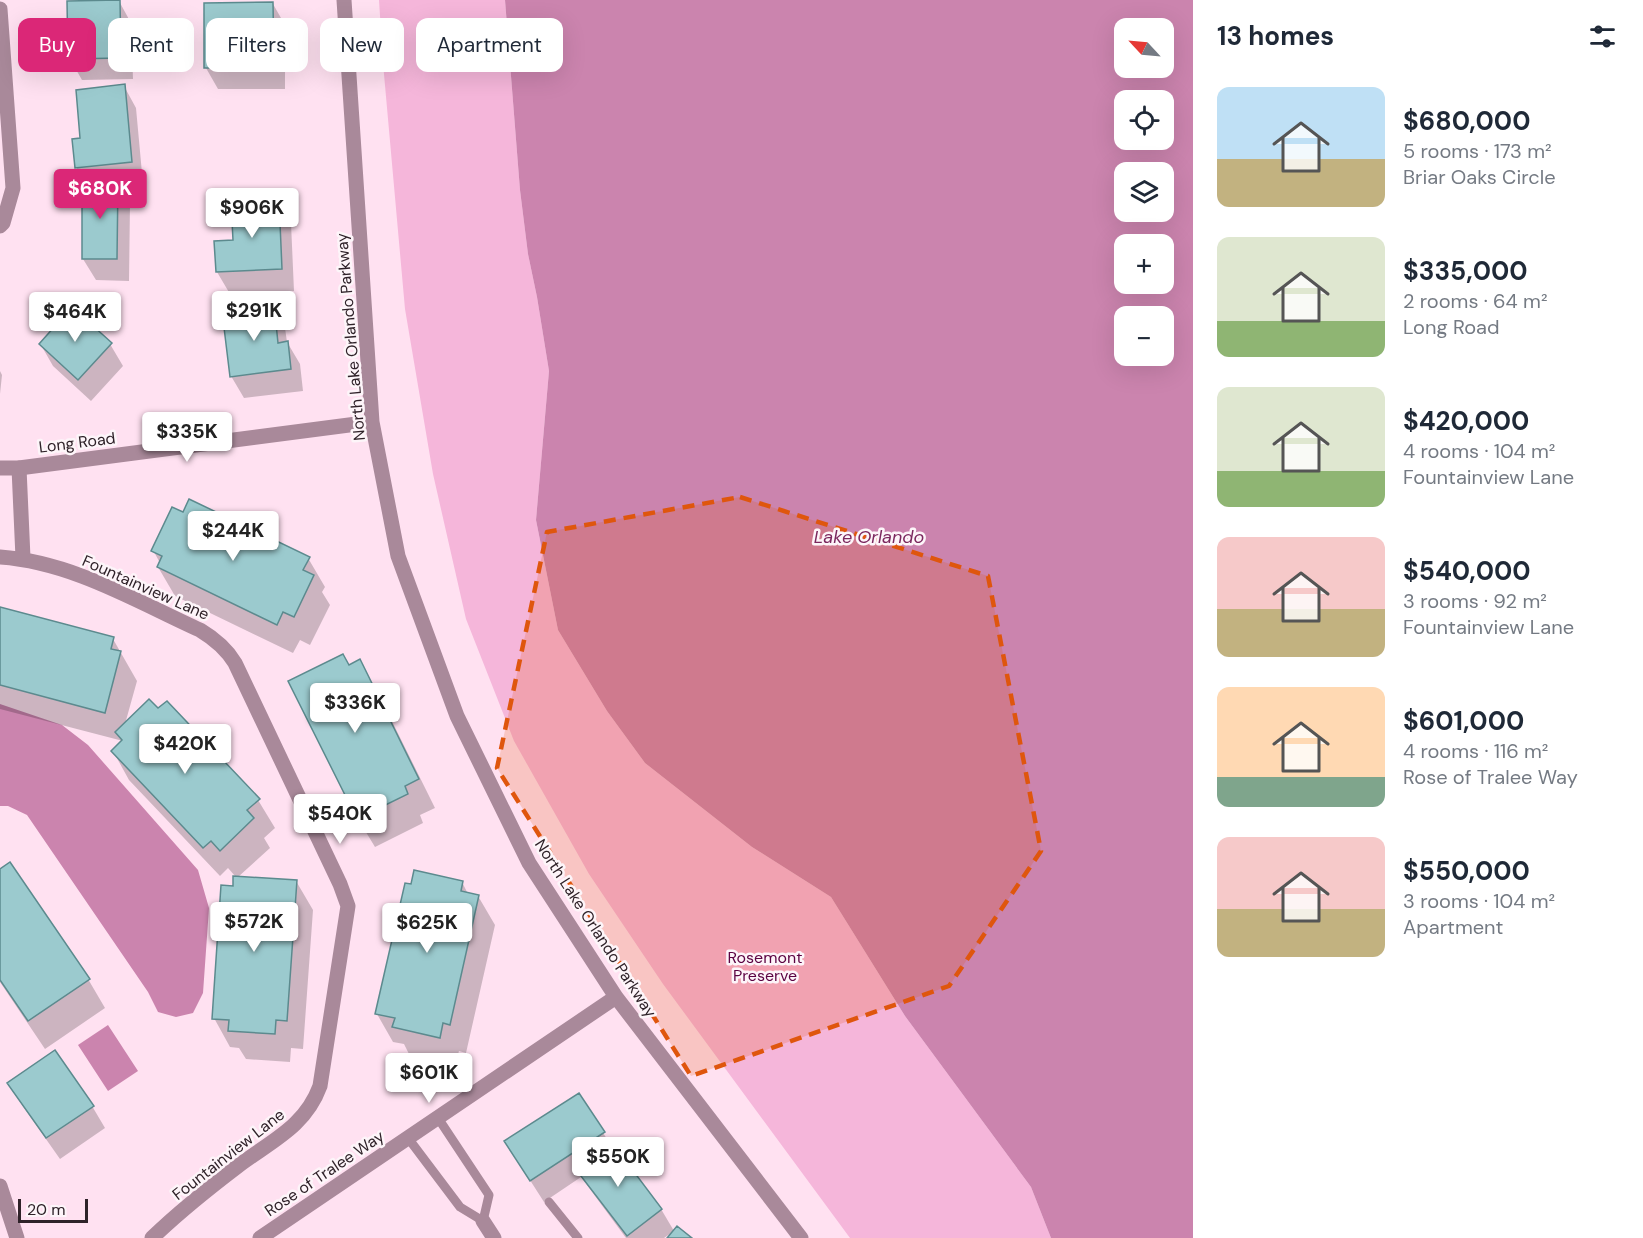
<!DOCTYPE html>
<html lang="en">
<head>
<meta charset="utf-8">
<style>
  :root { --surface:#fff; --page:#f2f2f3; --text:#1f2937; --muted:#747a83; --accent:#db2777 }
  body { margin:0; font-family:"DM Sans",sans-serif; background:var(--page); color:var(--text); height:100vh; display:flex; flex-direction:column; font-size:22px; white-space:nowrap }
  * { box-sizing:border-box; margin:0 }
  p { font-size:20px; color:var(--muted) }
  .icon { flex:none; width:33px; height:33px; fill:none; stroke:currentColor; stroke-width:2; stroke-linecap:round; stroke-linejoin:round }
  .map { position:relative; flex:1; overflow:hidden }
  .sheet { display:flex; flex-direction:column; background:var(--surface); width:450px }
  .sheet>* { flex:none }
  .top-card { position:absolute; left:18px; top:18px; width:570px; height:54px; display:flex; gap:12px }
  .needle { width:39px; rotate:296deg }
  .buttons { position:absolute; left:1114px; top:18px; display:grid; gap:12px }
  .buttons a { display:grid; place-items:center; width:60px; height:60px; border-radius:12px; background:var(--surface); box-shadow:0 6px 24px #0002; font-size:30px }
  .scale { position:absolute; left:18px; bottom:15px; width:70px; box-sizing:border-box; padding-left:6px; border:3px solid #2f2229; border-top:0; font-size:16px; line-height:21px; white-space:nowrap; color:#2f2229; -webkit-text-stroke:4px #fdf5f9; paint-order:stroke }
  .price { position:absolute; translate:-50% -51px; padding:0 14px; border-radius:6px; background:#fff; color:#222; font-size:20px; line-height:39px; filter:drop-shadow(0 2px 3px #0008) }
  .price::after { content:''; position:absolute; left:50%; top:36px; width:18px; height:14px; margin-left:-9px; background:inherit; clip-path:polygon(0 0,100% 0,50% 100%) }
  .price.active { background:var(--accent); color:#fff }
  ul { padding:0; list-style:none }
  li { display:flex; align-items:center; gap:18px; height:150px; padding:0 24px }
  li span { display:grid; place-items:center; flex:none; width:168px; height:120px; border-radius:12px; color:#555 }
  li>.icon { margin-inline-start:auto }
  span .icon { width:72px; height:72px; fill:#fffc; stroke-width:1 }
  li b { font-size:26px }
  h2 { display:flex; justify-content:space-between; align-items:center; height:72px; padding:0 24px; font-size:26px }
  .chip { padding:0 21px; border-radius:12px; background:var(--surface); box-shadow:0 6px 24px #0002; font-size:21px; line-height:54px }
  .chip.active { background:var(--accent); color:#fff }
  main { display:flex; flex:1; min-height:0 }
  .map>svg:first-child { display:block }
</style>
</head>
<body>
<main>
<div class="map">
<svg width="1193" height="1238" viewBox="0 0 1193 1238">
  <rect width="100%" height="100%" fill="#ffe1f1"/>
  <path fill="#f5b6da" d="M379 0H505L520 190 528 254 537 297 549 371 536 520 558 630 607 711 645 763 752 847 831 897 905 1016 1031 1187 1051 1238H850L663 984 589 874 514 741 466 619 433 474 405 309 383 63Z"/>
  <path fill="#cb84ae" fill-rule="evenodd" d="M505 0H1193V1238H1051L1031 1187 905 1016 831 897 752 847 645 763 607 711 558 630 536 520 549 371 537 297 528 254 520 190ZM1125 28H1164V68H1125ZM1125 100H1164V140H1125ZM1125 172H1164V212H1125ZM1125 244H1164V284H1125ZM1125 316H1164V356H1125Z
    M0 704 62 725 88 745 198 870 209 908 203 993 193 1013 176 1017 158 1012 148 992 27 815 8 806H0Z
    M108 1025 138 1071 108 1091 78 1045Z"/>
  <path fill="#0003" d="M119 1 131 23 133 79 82 80 70 59Z
    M273 4 285 25V89H218L206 68Z
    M124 86 136 108 143 184 120 186 130 204 129 281 96 280 83 259 84 180 76 167 82 139Z
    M278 201 291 223 294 291 230 294 217 272 216 243 234 242Z
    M273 306 285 328 287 342 300 364 303 391 244 398 231 376Z
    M110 344 123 366 91 401 53 366 41 345Z
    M0 371 2 375 0 394Z
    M153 550 308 558 325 587 322 592 330 605 310 645 300 640 293 653 175 596 158 567 160 563Z
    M0 609 113 639 137 681 125 724 258 800 275 828 264 838 270 848 238 877 296 881 313 910 303 1049 291 1048 290 1062 246 1059 239 1048 230 1047 214 1018 235 876 228 868 220 876 129 780 113 751 123 741 0 709Z
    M359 661 376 689 435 808 420 815 423 823 375 847 358 819 290 682 349 666Z
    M0 871 88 979 105 1008 45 1049 0 982Z
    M462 882 468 894 478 896 495 925 466 1053 459 1051 455 1065 410 1056 404 1044 393 1042 377 1014 412 886Z
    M9 1083 92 1106 105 1128 60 1159 22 1105Z
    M578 1095 609 1142 661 1209 674 1231 664 1238H626L581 1177 544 1202 519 1163Z"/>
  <path fill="#9bcace" stroke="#5c8a8e" stroke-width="1.5" d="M120 0 121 58 68 59 67 1Z
    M273 2 274 68H204V3Z
    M125 84 132 162 75 168 72 139 80 138 76 90Z
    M82 180 118 181 117 259H82Z
    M279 200 282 269 216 272 214 241 233 240 231 202Z
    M274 304 278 343 288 341 291 369 230 377 222 311Z
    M72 307 112 343 78 380 39 344Z
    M189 499 310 557 303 570 314 575 294 617 283 612 277 625 157 567 162 556 151 551 172 507 183 512Z
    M0 607 114 637 111 649 121 651 105 713 0 685Z
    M343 654 349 665 360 659 419 779 405 786 408 794 357 819 288 681Z
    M149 699 158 708 167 701 260 799 247 810 254 818 220 851 211 841 203 848 111 751 122 740 115 732Z
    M10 862 90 979 28 1021 0 980V869Z
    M414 870 463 881 461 891 479 895 450 1025 443 1023 440 1038 392 1027 395 1018 375 1014 405 883 411 884Z
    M233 876 297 880 287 1021 276 1020 275 1034 228 1031 229 1020 212 1019 221 885 233 886Z
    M55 1050 94 1106 46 1138 7 1083Z
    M579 1093 605 1132 530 1181 504 1141Z
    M610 1140 662 1209 627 1236 574 1167Z
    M677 1226 692 1238H667Z"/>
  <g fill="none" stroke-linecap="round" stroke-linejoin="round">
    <path stroke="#a9899a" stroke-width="9" d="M408 1138 460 1207 483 1221 489 1195 438 1118
      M549 1202 578 1238"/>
    <path stroke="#a9899a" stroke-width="15" d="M0 9 13 188 3 223 0 226
      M19 468 23 558
      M0 557C72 562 136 601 200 630 215 639 226 648 235 663L340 884 348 906 320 1086C305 1127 271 1141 238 1166 209 1188 179 1212 152 1238
      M0 1186 17 1238
      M483 1221 494 1238"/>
    <path stroke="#a9899a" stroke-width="15" d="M344 0 372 422 398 556 457 716 529 863 616 997 801 1238
      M0 468H19L372 422
      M260 1238 616 997"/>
  </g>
  <path fill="#df560d" fill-opacity="0.2" stroke="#df560d" stroke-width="4.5" stroke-dasharray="12 8" stroke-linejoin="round" d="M740 497 988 576 1041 851 949 986 691 1076 497 768 547 532Z"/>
  <g text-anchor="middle" stroke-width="5" stroke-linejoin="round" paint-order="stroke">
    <g font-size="16" fill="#2f2229" stroke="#fdf5f9">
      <text transform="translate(350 337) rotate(-95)" y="6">North Lake Orlando Parkway</text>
      <text transform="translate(77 442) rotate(-7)" y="6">Long Road</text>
      <text transform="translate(146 587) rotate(24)" y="6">Fountainview Lane</text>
      <text transform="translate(596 928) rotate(57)" y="6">North Lake Orlando Parkway</text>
      <text transform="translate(228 1154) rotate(-38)" y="6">Fountainview Lane</text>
      <text transform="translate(324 1173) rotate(-34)" y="6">Rose of Tralee Way</text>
    </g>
    <g font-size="16" fill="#5b0242" stroke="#fdf5f9">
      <text x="765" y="963">Rosemont<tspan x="765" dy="18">Preserve</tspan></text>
    </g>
    <g font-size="18" font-style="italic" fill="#7b275e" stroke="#fdf5f9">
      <text x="869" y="543">Lake Orlando</text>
    </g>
  </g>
</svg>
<div class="buttons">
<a><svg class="needle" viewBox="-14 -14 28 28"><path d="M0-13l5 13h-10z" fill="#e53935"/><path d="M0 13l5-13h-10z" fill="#747a83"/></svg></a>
<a><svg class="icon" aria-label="locate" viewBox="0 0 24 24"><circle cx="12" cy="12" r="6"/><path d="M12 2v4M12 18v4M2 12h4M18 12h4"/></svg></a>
<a><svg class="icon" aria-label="layers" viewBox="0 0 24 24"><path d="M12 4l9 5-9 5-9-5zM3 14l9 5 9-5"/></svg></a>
<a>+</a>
<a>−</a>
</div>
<div class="scale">20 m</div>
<b class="price active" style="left:100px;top:220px">$680K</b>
<b class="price" style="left:252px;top:239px">$906K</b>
<b class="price" style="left:254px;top:342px">$291K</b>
<b class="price" style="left:75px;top:343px">$464K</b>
<b class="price" style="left:187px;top:463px">$335K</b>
<b class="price" style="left:233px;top:562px">$244K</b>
<b class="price" style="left:355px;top:734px">$336K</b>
<b class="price" style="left:185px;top:775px">$420K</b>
<b class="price" style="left:340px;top:845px">$540K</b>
<b class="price" style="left:254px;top:953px">$572K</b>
<b class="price" style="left:427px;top:954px">$625K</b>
<b class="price" style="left:429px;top:1104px">$601K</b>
<b class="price" style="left:618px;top:1188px">$550K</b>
<div class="top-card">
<a class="chip active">Buy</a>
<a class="chip">Rent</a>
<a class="chip">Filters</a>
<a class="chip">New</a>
<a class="chip">Apartment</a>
</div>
</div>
<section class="sheet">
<h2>13 homes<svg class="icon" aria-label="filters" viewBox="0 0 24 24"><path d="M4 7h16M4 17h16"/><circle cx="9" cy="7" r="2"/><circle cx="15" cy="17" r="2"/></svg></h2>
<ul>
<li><span style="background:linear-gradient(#bfe0f5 60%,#c2b280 0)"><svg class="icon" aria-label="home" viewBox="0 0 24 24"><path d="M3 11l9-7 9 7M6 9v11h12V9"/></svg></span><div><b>$680,000</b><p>5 rooms · 173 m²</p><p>Briar Oaks Circle</p></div></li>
<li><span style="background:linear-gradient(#dfe7d0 70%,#8fb573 0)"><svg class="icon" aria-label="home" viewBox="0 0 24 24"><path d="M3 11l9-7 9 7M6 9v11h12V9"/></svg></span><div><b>$335,000</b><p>2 rooms · 64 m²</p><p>Long Road</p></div></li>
<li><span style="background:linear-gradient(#dfe7d0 70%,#8fb573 0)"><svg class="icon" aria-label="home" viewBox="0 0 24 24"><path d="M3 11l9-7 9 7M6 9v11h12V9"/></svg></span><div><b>$420,000</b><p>4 rooms · 104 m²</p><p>Fountainview Lane</p></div></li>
<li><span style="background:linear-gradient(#f6c9c9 60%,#c2b280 0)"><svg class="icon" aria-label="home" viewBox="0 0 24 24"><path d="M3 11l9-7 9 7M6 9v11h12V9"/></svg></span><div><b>$540,000</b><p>3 rooms · 92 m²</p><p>Fountainview Lane</p></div></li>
<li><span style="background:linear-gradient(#ffd9b3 75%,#7fa58c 0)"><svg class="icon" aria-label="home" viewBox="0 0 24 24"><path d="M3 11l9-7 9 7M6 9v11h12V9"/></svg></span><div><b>$601,000</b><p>4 rooms · 116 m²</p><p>Rose of Tralee Way</p></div></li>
<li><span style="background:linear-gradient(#f6c9c9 60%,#c2b280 0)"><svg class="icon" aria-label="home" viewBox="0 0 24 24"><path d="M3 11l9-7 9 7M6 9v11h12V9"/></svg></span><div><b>$550,000</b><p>3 rooms · 104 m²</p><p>Apartment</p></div></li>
</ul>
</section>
</main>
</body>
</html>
